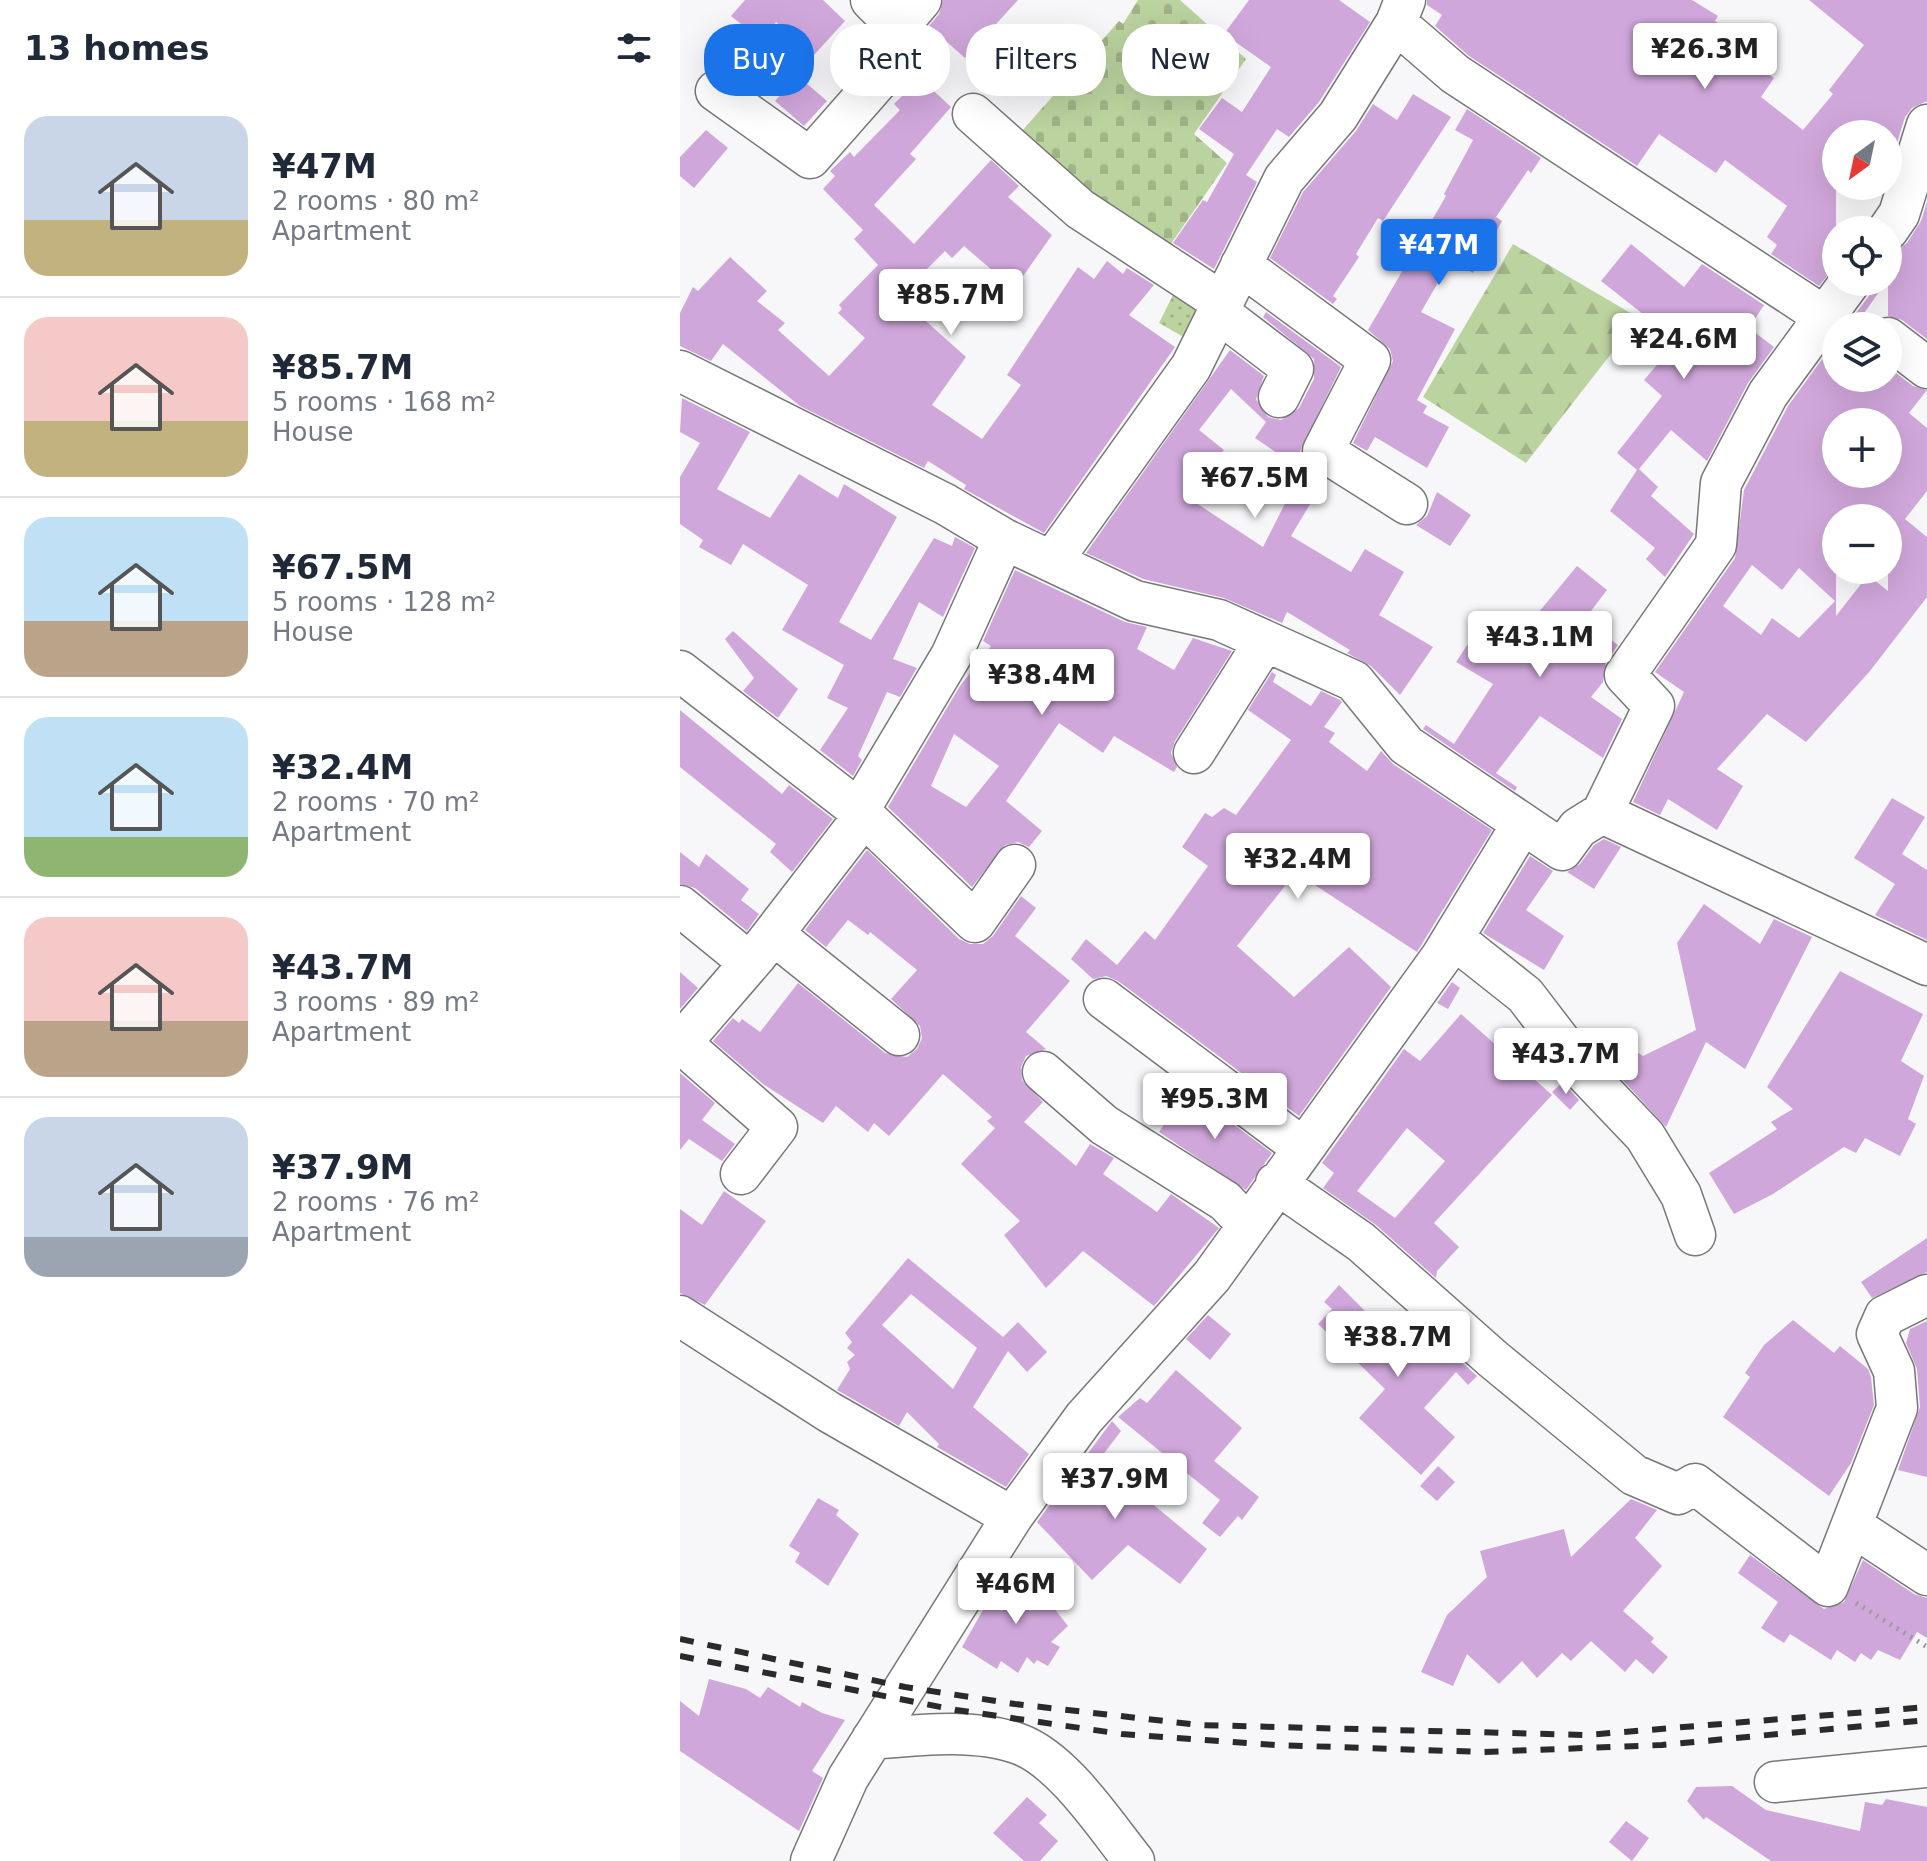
<!DOCTYPE html>
<html lang="en">
<head>
<meta charset="utf-8">
<style>
  :root { --surface:#fff; --page:#f2f2f3; --text:#1f2937; --muted:#747a83; --line:#e0e1e3; --accent:#1a73e8 }
  body { margin:0; font-family:"DejaVu Sans",sans-serif; background:var(--page); color:var(--text); height:100vh; display:flex; flex-direction:column; font-size:30px; white-space:nowrap }
  * { box-sizing:border-box; margin:0 }
  p { font-size:26px; color:var(--muted) }
  .icon { flex:none; width:44px; height:44px; fill:none; stroke:currentColor; stroke-width:2; stroke-linecap:round; stroke-linejoin:round }
  .map { position:relative; flex:1; overflow:hidden }
  .panel { display:flex; flex-direction:column; background:var(--surface); width:680px }
  .panel>* { flex:none }
  .hud { position:absolute; left:24px; top:24px; width:760px; height:72px; display:flex; gap:16px }
  .needle { width:52px; rotate:213deg }
  .controls { position:absolute; left:1142px; top:120px; display:grid; gap:16px }
  .controls a { display:grid; place-items:center; width:80px; height:80px; border-radius:50%; background:var(--surface); box-shadow:0 8px 32px #0002; font-size:40px }
  .price { position:absolute; translate:-50% -68px; padding:0 18px; border-radius:8px; background:#fff; color:#222; font-size:26px; line-height:52px; filter:drop-shadow(0 2px 4px #0008) }
  .price::after { content:''; position:absolute; left:50%; top:48px; width:24px; height:18px; margin-left:-12px; background:inherit; clip-path:polygon(0 0,100% 0,50% 100%) }
  .price.on { background:var(--accent); color:#fff }
  ul { padding:0; list-style:none }
  li { display:flex; align-items:center; gap:24px; height:200px; padding:0 24px }
  li+li { border-top:2px solid var(--line) }
  li span { display:grid; place-items:center; flex:none; width:224px; height:160px; border-radius:24px; color:#555 }
  li>.icon { margin-inline-start:auto }
  span .icon { width:96px; height:96px; fill:#fffc; stroke-width:1 }
  li b { font-size:34px }
  h2 { display:flex; justify-content:space-between; align-items:center; height:96px; padding:0 24px; font-size:34px }
  .pill { padding:0 28px; border-radius:32px; background:var(--surface); box-shadow:0 8px 32px #0002; font-size:28px; line-height:72px }
  .pill.on { background:var(--accent); color:#fff }
  main { display:flex; flex:1; min-height:0 }
  .map>svg:first-child { display:block }
</style>
</head>
<body>
<main>
<section class="panel">
<h2>13 homes<svg class="icon" aria-label="filters" viewBox="0 0 24 24"><path d="M4 7h16M4 17h16"/><circle cx="9" cy="7" r="2"/><circle cx="15" cy="17" r="2"/></svg></h2>
<ul>
<li><span style="background:linear-gradient(#c9d6e8 65%,#c2b280 0)"><svg class="icon" aria-label="home" viewBox="0 0 24 24"><path d="M3 11l9-7 9 7M6 9v11h12V9"/></svg></span><div><b>¥47M</b><p>2 rooms · 80 m²</p><p>Apartment</p></div></li>
<li><span style="background:linear-gradient(#f6c9c9 65%,#c2b280 0)"><svg class="icon" aria-label="home" viewBox="0 0 24 24"><path d="M3 11l9-7 9 7M6 9v11h12V9"/></svg></span><div><b>¥85.7M</b><p>5 rooms · 168 m²</p><p>House</p></div></li>
<li><span style="background:linear-gradient(#bfe0f5 65%,#b9a48a 0)"><svg class="icon" aria-label="home" viewBox="0 0 24 24"><path d="M3 11l9-7 9 7M6 9v11h12V9"/></svg></span><div><b>¥67.5M</b><p>5 rooms · 128 m²</p><p>House</p></div></li>
<li><span style="background:linear-gradient(#bfe0f5 75%,#8fb573 0)"><svg class="icon" aria-label="home" viewBox="0 0 24 24"><path d="M3 11l9-7 9 7M6 9v11h12V9"/></svg></span><div><b>¥32.4M</b><p>2 rooms · 70 m²</p><p>Apartment</p></div></li>
<li><span style="background:linear-gradient(#f6c9c9 65%,#b9a48a 0)"><svg class="icon" aria-label="home" viewBox="0 0 24 24"><path d="M3 11l9-7 9 7M6 9v11h12V9"/></svg></span><div><b>¥43.7M</b><p>3 rooms · 89 m²</p><p>Apartment</p></div></li>
<li><span style="background:linear-gradient(#c9d6e8 75%,#9aa5b1 0)"><svg class="icon" aria-label="home" viewBox="0 0 24 24"><path d="M3 11l9-7 9 7M6 9v11h12V9"/></svg></span><div><b>¥37.9M</b><p>2 rooms · 76 m²</p><p>Apartment</p></div></li>
</ul>
</section>
<div class="map">
<svg width="1247" height="1861" viewBox="0 0 1247 1861">
  <defs>
    <pattern id="grass-dots" width="8" height="8" patternUnits="userSpaceOnUse" patternTransform="scale(2)"><rect width="8" height="8" fill="#bbd39f"/><path d="M2 2h.1M6 6h.1" fill="none" stroke="#a0b488" stroke-width="1.8" stroke-linecap="round"/></pattern>
    <pattern id="forest-firs" width="22" height="20" patternUnits="userSpaceOnUse" patternTransform="scale(2)"><rect width="22" height="20" fill="#bbd39f"/><path d="M5 1l3.5 6h-7zM16 11l3.5 6h-7z" fill="#a0b488"/></pattern>
    <pattern id="cemetery-stones" width="16" height="16" patternUnits="userSpaceOnUse" patternTransform="scale(2)"><rect width="16" height="16" fill="#bbd39f"/><path d="M2 7V4a2 2 0 0 1 4 0v3zM10 15v-3a2 2 0 0 1 4 0v3z" fill="#a0b488"/></pattern>
  </defs>
  <rect width="100%" height="100%" fill="#f7f7f9"/>
  <path fill="url(#grass-dots)" d="M494 293 535 304 514 343 479 323Z"/>
  <path fill="url(#forest-firs)" d="M833 244 959 318 846 463 743 397Z"/>
  <path fill="url(#cemetery-stones)" d="M458 0H500L566 59 514 134 547 163 484 254 334 140 439 21 443 24Z"/>
  <path fill="#d0a7db" fill-rule="evenodd" d="M65 0H143L165 21 134 55 96 22 82 41 51 16Z
    M263 0H338L285 58 249 26 259 14Z
    M569 0H659L690 22 639 102 609 137 597 129 566 175 577 182 534 269 493 243 523 200 527 202 554 154 519 129 542 98 562 112 591 67 544 34Z
    M747 0H1012L1038 16 1035 21 1056 34 1047 47 1094 78 1081 97 1123 130 1153 94 1149 90 1184 45 1129 0H1247V101L1232 108 1225 117 1208 172V134H1156V265L1139 286 1091 254 1097 245 1087 237 1107 206 1045 160 1036 173 979 134 957 166 789 56 755 26 762 15 747 5Z
    M118 76 147 101 124 126 95 101Z
    M240 78 271 107 230 154 236 159 194 205 234 244 311 160 339 186 328 197 372 235 334 289 284 246 272 258 265 251 219 297 286 357 252 405 302 439 341 385 327 375 398 267 414 279 427 261 443 274 447 268 474 285 449 315 495 347 364 533 284 489 286 485 248 461 244 468 120 406 43 344 31 361 0 346V313L13 287 18 291 50 257 87 291 77 301 105 323 98 330 149 376 185 338 158 313 162 309 159 305 198 265 174 239 183 230 143 189 155 176 150 171 170 152 174 157 220 110 214 104Z
    M733 94 771 117 703 221 698 218 676 254 679 257 653 296 657 299 653 304 590 258 623 192 676 131 693 104 717 120Z
    M787 109 861 158 851 173 848 170 816 217 822 221 793 273 771 260 741 312 775 329 737 400 747 406 743 413 769 427 747 468 695 437 687 451 673 443 713 361 710 349 688 330 766 196 764 194 793 140 775 130Z
    M26 130 48 148 14 188 0 176V157Z
    M1247 202V339L1222 320 1208 316V256L1227 243 1241 221Z
    M951 244 1004 287 1022 264 1084 305 1069 328 1094 347 1068 383 1027 461 991 430 959 469 978 487 971 496 1014 534 985 577 966 559 975 548 930 511 957 470 937 453 982 396 964 380 995 344 985 336 987 333 921 281Z
    M1193 282H1206L1175 326H1166L1189 296Z
    M586 312 661 367 620 451 623 463 645 479 611 536 671 572 685 549 724 572 699 615 753 647 720 695 691 666 667 653 670 650 607 612 602 623 544 598 463 579 406 553 550 350 584 376 576 399 588 417 601 420 619 408 634 379V359L583 317ZM551 389 586 422 575 438 622 470 583 547 513 501 519 491 513 487 544 450 519 430Z
    M1156 340V378H1208V367L1233 386 1247 390 1229 413 1247 428V491L1225 519 1247 537V597L1190 671 1126 742 1087 714 1037 769 1063 786 1037 830 988 799 980 815 953 802 1004 692 975 672 1055 558 1064 490 1108 406ZM1156 422H1208V474H1156ZM1156 518H1208V591L1188 575 1156 616ZM1072 565 1102 590 1119 568 1155 601 1119 638 1092 618 1081 635 1043 606Z
    M2 398 70 432 37 489 90 518 119 474 158 498 164 484 217 517 159 622 191 640 254 538 272 546 275 537 295 548 263 617 239 602 213 659 237 668 220 697 207 692 178 756 182 760 173 776 140 750 168 708 147 698 164 665 102 630 128 585 63 544 51 565 19 547 23 540 0 524V477L20 443 0 432Z
    M757 492 791 515 770 546 736 525 747 516Z
    M897 566 927 590 904 620 938 645 926 662 923 682 911 697 942 719 923 758 860 716 816 773 837 787 835 791 743 729 746 725 774 744 813 684 776 662 804 620 834 642Z
    M335 570 445 622 467 627 457 649 494 670 513 638 552 651 495 741 491 753 497 767 494 772 434 736 423 753 379 723 326 801 362 831 349 847 338 842 325 845 292 887 208 807 280 686 311 646 303 641ZM274 734 319 766 286 807 251 786Z
    M53 631 118 689 98 718 63 691 74 678 45 639Z
    M592 672 596 675 593 682 631 706 641 691 660 700 662 702 644 727 655 733 649 742 687 771 701 751 713 764 812 830 737 952 609 868 599 881 605 886 557 946 614 997 669 947 711 987 619 1116 438 981 426 976 413 979 391 959 406 939 437 965 465 931 475 940 528 866 502 847 525 813 532 817 544 808 556 815 611 740 568 710Z
    M0 710 102 794 109 785 153 819 112 872 90 852 96 844 0 767Z
    M1212 798 1245 817 1222 854 1247 870V940L1195 915 1215 884 1174 858Z
    M924 839 941 847 914 889 887 872 900 864 914 845Z
    M187 850 279 939 290 944H303L313 936 341 896 356 908 335 936 390 981 346 1032 366 1049 346 1056 341 1067 342 1080 363 1102 344 1122 396 1166 410 1144 434 1158 423 1174 477 1212 491 1194 539 1228 474 1306 403 1251 366 1288 324 1235 340 1221 281 1164 315 1128 307 1121 312 1117 263 1074 209 1136 194 1123 188 1132 156 1106 143 1123 83 1084 33 1041 53 1018 59 1023 62 1019 80 1032 118 983 205 1053 227 1057 237 1049 242 1038 240 1026 211 999 237 970 190 932 188 935 168 920 146 947 125 930Z
    M0 852 19 867 26 854 69 889 61 900 79 914 67 931 15 888 0 884Z
    M850 856 873 871 846 910 884 936 864 970 803 933Z
    M1024 904 1080 944 1094 919 1132 937 1065 1069 1026 1042 986 1127 926 1062 940 1041 963 1056 1016 1030 997 943Z
    M1160 971 1243 1014 1221 1061 1244 1076 1228 1119 1236 1124 1220 1156 1185 1138 1176 1153 1164 1147 1093 1194 1054 1214 1029 1173 1097 1129 1091 1122 1113 1109 1087 1087Z
    M0 972 18 988 0 1009Z
    M772 982 780 988 768 1009 757 1003Z
    M781 1014 872 1095 754 1223 779 1247 757 1271 756 1278 696 1225 643 1188 654 1173 642 1163 724 1049 740 1061ZM727 1128 765 1161 715 1218 677 1191Z
    M0 1073 35 1103 22 1120 55 1144 42 1161 9 1139 0 1150Z
    M883 1082 899 1100 890 1110 872 1092Z
    M507 1090 592 1153 566 1190 479 1132Z
    M44 1191 86 1221 25 1305 0 1293V1209L22 1225Z
    M1247 1238V1272L1192 1298 1181 1282Z
    M228 1258 323 1337 338 1322 367 1352 347 1372 328 1351 293 1407 349 1454 326 1487 257 1447 259 1444 227 1412 219 1426 157 1390 170 1369 167 1362 175 1355 167 1348 172 1342 165 1333ZM231 1294 297 1348 273 1389 202 1325Z
    M659 1285 716 1342 736 1321 797 1376 788 1385 776 1372 744 1408 775 1437 741 1475 679 1418 705 1389 638 1324 652 1309 644 1302Z
    M528 1315 551 1334 530 1360 506 1339Z
    M1113 1320 1154 1353 1160 1346 1188 1369 1191 1377 1194 1405 1171 1463 1149 1496 1043 1417 1070 1377 1065 1373 1084 1345Z
    M1247 1321V1477L1218 1470 1240 1407 1237 1369 1226 1343 1230 1329Z
    M496 1370 562 1428 534 1461 579 1497 562 1520 558 1516 540 1537 522 1523 540 1500 438 1417 460 1398 467 1403Z
    M432 1421 441 1431 419 1460 527 1549 500 1584 448 1545 412 1580 357 1522Z
    M758 1466 775 1482 757 1501 740 1486Z
    M138 1498 159 1510 156 1515 179 1534 148 1586 115 1562 120 1553 109 1546Z
    M951 1499 977 1510 955 1538 982 1566 943 1611 974 1638 971 1642 988 1657 973 1674 956 1659 945 1672 911 1641 891 1661 882 1653 857 1678 842 1661 819 1684 787 1654 773 1686 741 1672 767 1615 807 1577 800 1551 884 1529 891 1557Z
    M1070 1555 1144 1609 1164 1602 1183 1560 1234 1594 1247 1598V1638L1237 1632 1220 1660 1198 1650 1191 1660 1181 1653 1175 1662 1157 1650 1151 1660 1110 1634 1104 1643 1081 1628 1098 1602 1058 1573Z
    M328 1566 366 1598 388 1626 371 1642 380 1647 368 1666 357 1660 354 1664 347 1657 338 1673 321 1661 317 1669 282 1647Z
    M29 1679 66 1689 80 1698 88 1687 120 1707 122 1702 142 1713 165 1720 132 1771 143 1778 119 1831 0 1751V1701L19 1716Z
    M1052 1786 1086 1810 1180 1831 1185 1802 1202 1805 1206 1799 1247 1807V1861H1091L1026 1817 1024 1820 1007 1801 1016 1787Z
    M347 1797 367 1815 359 1823 378 1841 360 1861H344L313 1833Z
    M946 1821 969 1838 952 1861 929 1842Z"/>
  <g fill="none" stroke-linecap="round" stroke-linejoin="round">
    <g stroke="#787879" stroke-width="43">
      <path id="minor" d="M191 0 218 27
        M716 23 775 74 1145 317
        M36 91 130 158 218 58V27L241 0
        M293 114 400 209 543 303
        M1208 230 1219 214 1247 125
        M561 265 690 360 643 451 727 504
        M538 312 613 369 599 397
        M1208 338 1247 368
        M0 371 265 504 324 539 455 601 539 620 674 681 726 745 882 850 898 828 922 813 974 706 945 675 1036 545 1041 483 1088 394 1170 282
        M372 561 511 367 604 179 658 116 716 23 725 0
        M0 671 179 810
        M514 753 585 641
        M922 813 1247 965
        M184 816 295 922 335 865
        M0 906 70 963
        M93 934 219 1035
        M773 938 845 995 904 1072 965 1136 1001 1195 1015 1235
        M424 999 623 1148
        M1 1043 97 1127 61 1174
        M0 1044 76 956 184 816 179 810 271 656 324 539
        M363 1072 424 1125 545 1201 567 1224
        M596 1183 681 1242 813 1359 954 1475 998 1494 1015 1484 1148 1586 1217 1408 1214 1371 1197 1334 1205 1316 1247 1295
        M0 1316 149 1412 332 1517
        M1174 1527 1247 1575
        M192 1739C238 1735 294 1728 339 1744 383 1760 425 1825 454 1861
        M1095 1782 1247 1767
        M131 1861 168 1778 332 1517 404 1418 532 1276 762 956 841 826"/>
    </g>
    <path stroke="#9a9a9c" stroke-width="5" stroke-dasharray="2 6" stroke-linecap="butt" d="M1176 1603 1247 1647"/>
    <use href="#minor" stroke="#fff" stroke-width="40"/>
    <path stroke="#2a2a2b" stroke-width="6" stroke-dasharray="14 14" stroke-linecap="butt" d="M0 1639 225 1687 335 1704 519 1725 907 1735 1247 1707
      M0 1656 276 1710 442 1734 596 1745 803 1752 982 1745 1247 1720"/>
  </g>
</svg>
<div class="controls">
<a><svg class="needle" viewBox="-14 -14 28 28"><path d="M0-13l5 13h-10z" fill="#e53935"/><path d="M0 13l5-13h-10z" fill="#747a83"/></svg></a>
<a><svg class="icon" aria-label="locate" viewBox="0 0 24 24"><circle cx="12" cy="12" r="6"/><path d="M12 2v4M12 18v4M2 12h4M18 12h4"/></svg></a>
<a><svg class="icon" aria-label="layers" viewBox="0 0 24 24"><path d="M12 4l9 5-9 5-9-5zM3 14l9 5 9-5"/></svg></a>
<a>+</a>
<a>−</a>
</div>
<b class="price" style="left:1025px;top:91px">¥26.3M</b>
<b class="price on" style="left:759px;top:287px">¥47M</b>
<b class="price" style="left:271px;top:337px">¥85.7M</b>
<b class="price" style="left:1004px;top:381px">¥24.6M</b>
<b class="price" style="left:575px;top:520px">¥67.5M</b>
<b class="price" style="left:860px;top:679px">¥43.1M</b>
<b class="price" style="left:362px;top:717px">¥38.4M</b>
<b class="price" style="left:618px;top:901px">¥32.4M</b>
<b class="price" style="left:886px;top:1096px">¥43.7M</b>
<b class="price" style="left:535px;top:1141px">¥95.3M</b>
<b class="price" style="left:718px;top:1379px">¥38.7M</b>
<b class="price" style="left:435px;top:1521px">¥37.9M</b>
<b class="price" style="left:336px;top:1626px">¥46M</b>
<div class="hud">
<a class="pill on">Buy</a>
<a class="pill">Rent</a>
<a class="pill">Filters</a>
<a class="pill">New</a>
</div>
</div>
</main>
</body>
</html>
